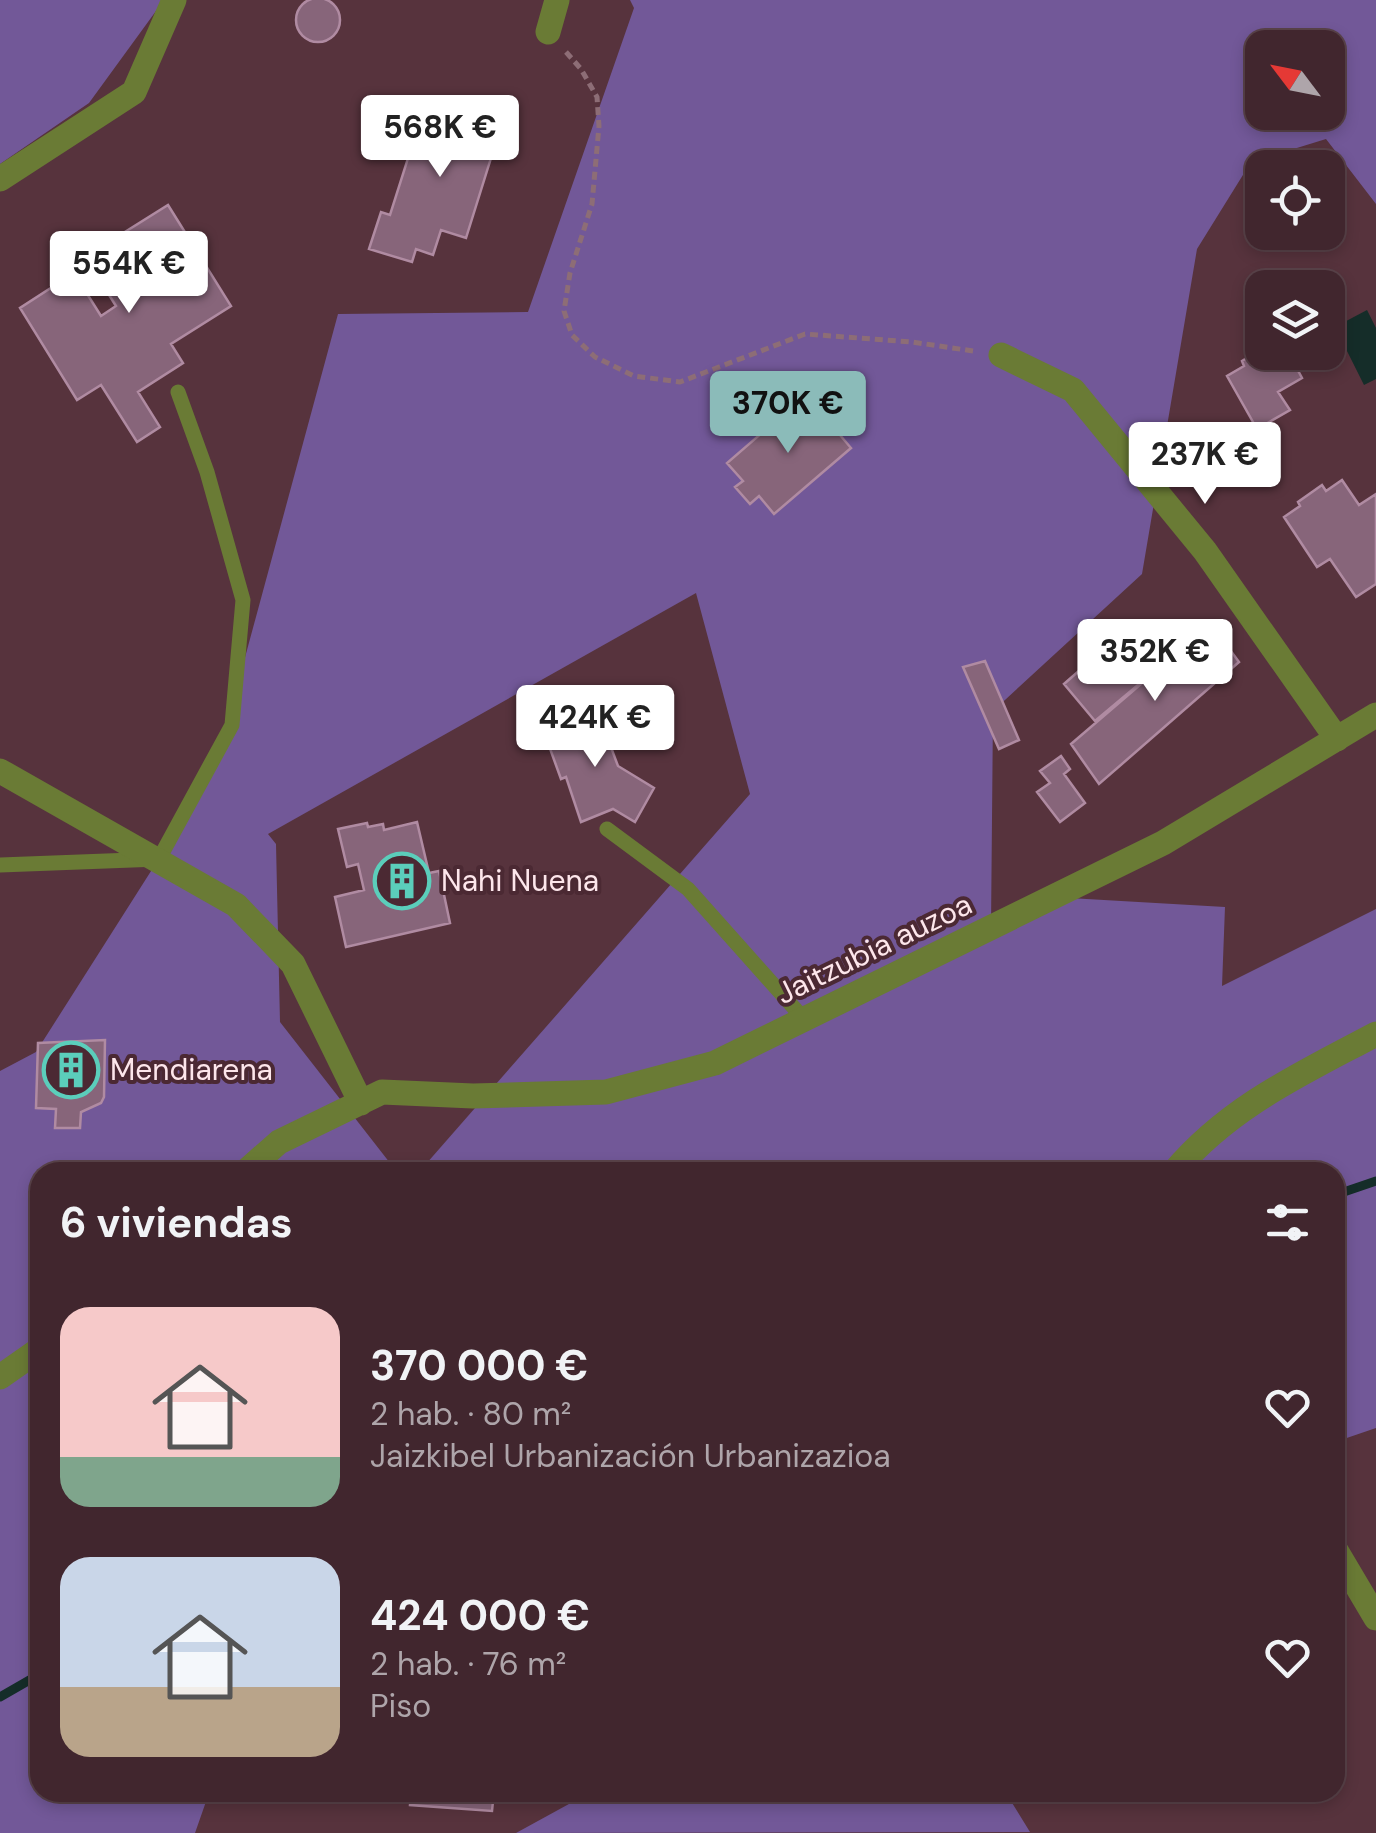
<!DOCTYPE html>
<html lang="es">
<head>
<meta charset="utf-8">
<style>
  :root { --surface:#41262e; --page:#4c323a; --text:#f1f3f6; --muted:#aea5aa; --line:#5a434a; --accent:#8bbbb9 }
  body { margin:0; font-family:"DM Sans",sans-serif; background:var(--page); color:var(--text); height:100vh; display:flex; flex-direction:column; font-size:38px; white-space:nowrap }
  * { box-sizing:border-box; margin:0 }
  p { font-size:32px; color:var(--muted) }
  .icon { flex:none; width:55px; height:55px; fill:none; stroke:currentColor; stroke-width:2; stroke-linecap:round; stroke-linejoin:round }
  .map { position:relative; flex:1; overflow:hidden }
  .details { position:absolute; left:30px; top:1162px; width:1315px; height:640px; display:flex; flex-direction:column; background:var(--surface); border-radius:30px; box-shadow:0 5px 15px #0003,0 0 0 2px var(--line) }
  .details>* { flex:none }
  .needle { width:65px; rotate:302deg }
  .fabs { position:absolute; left:1245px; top:30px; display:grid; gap:20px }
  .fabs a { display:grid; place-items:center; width:100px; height:100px; border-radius:20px; background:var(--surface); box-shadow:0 5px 15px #0003,0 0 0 2px var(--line); font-size:50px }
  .price { position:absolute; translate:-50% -85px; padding:0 22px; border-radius:10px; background:#fff; color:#222; font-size:32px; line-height:65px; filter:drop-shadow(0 2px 5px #0008) }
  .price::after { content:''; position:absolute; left:50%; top:60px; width:30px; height:22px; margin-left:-15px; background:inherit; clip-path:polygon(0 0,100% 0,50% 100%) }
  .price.current { background:var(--accent); color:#111 }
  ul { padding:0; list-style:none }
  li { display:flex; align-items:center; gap:30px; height:250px; padding:0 30px }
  li span { display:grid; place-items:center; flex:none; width:280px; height:200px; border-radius:30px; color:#555 }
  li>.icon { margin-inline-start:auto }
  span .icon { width:120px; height:120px; fill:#fffc; stroke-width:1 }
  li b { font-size:42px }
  h2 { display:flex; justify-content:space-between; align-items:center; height:120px; padding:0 30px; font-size:42px }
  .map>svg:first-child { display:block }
</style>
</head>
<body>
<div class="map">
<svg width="1376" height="1833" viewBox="0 0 1376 1833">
  <rect width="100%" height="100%" fill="#57333d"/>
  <path fill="#725898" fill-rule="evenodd" d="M0 0H164L89 103 0 164Z
    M630 0H1376V204L1326 139 1251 162 1197 249 1142 574 993 711 991 927 1052 897 1225 907 1222 986 1376 909V1428L1335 1442V1172H419L750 794 696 593 268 834 276 844 280 1022 397 1172H40V1792L209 1793 195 1833H0V1071L36 1052 214 772 338 314 528 312 634 8ZM1262 48H1328V112H1262Z
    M589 1793H1006L1030 1832 516 1833Z"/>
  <path fill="#152d29" d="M1367 310 1376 328V379L1364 385 1335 327Z"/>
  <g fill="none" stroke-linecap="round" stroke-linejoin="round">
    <path stroke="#152d29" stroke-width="9" d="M1335 1195 1376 1181
      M0 1697 40 1674"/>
  </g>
  <path fill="#87657a" stroke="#b08ba2" stroke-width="2.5" d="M296 20a22 22 0 1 1 44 0a22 22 0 1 1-44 0Z
    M475 100 506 110 466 238 441 230 433 255 416 249 412 262 369 249 381 212 390 215 423 111 437 116 441 103 471 113Z
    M168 205 231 306 171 344 183 363 138 392 160 427 137 442 101 385 77 400 20 308 74 273 101 316 116 306 85 257Z
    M1260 350 1263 355 1288 352 1302 378 1278 392 1290 410 1257 429 1227 376 1244 366 1242 361Z
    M806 395 851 448 774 514 759 496 750 504 735 487 743 481 727 463Z
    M1342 480 1359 505 1376 494V584L1356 597 1330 559 1317 567 1284 517 1300 506 1298 502 1322 485 1326 491Z
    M1136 621 1169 659 1095 721 1064 684Z
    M1211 624 1239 662 1099 784 1071 744Z
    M985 661 1019 740 999 749 963 667Z
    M597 710 618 766 654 788 635 822 613 809 581 822 566 777 561 779 544 732Z
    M1061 756 1070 769 1064 774 1085 803 1060 822 1037 792 1050 783 1040 771Z
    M417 822 429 873 439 871 450 923 346 947 335 897 364 890 358 864 347 867 338 829 367 823 368 827 383 824 384 830Z
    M105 1040 104 1097 101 1103 81 1112 80 1128H55L56 1109 36 1108 38 1043Z
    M411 1792H494L492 1811 410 1805Z"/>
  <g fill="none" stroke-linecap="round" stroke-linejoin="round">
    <path stroke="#8d6d76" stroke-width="5" stroke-dasharray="8 5" stroke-linecap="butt" d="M566 52 581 69 597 97 599 126 592 204 570 273 564 311 572 335 595 357 634 376 680 382 805 334 912 342 973 351"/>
    <path stroke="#6a7b35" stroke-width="15" d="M607 829 688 889 804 1019
      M0 865 159 859 232 725 243 600 207 472 178 392"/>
    <path stroke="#6a7b35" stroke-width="25" d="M548 32 557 0
      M0 179 134 92 174 0
      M1001 355 1073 390 1205 551 1337 739
      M0 771 236 905 293 964 361 1103
      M245 1172 279 1142 382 1092 473 1096 606 1092 715 1063 1163 843 1376 715
      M1174 1172C1230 1106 1301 1074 1376 1034
      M0 1377 40 1349
      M1335 1549 1376 1618"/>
  </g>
  <defs>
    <g id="building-ring" transform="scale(2.875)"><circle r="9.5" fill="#4b2933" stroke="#5bcebb" stroke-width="1.5"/><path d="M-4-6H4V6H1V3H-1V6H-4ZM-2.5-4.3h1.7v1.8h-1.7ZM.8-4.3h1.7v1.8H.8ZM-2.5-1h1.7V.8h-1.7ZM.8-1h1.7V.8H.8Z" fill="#5bcebb"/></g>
  </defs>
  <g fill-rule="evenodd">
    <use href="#building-ring" x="402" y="881"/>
    <use href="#building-ring" x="71" y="1070"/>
  </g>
  <g text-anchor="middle" stroke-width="8" stroke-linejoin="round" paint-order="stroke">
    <g font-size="30" fill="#fde6eb" stroke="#4b2933" text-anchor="start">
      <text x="441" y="891">Nahi Nuena</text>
      <text x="110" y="1080">Mendiarena</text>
    </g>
    <g font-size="30" fill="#fde6eb" stroke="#4b2933">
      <text transform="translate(874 949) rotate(-26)" y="10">Jaitzubia auzoa</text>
    </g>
  </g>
</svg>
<div class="fabs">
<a><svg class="needle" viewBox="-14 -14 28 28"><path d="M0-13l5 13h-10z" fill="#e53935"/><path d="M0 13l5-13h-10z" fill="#aea5aa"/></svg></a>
<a><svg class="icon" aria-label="locate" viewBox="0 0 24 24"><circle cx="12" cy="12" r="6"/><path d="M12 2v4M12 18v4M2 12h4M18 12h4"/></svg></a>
<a><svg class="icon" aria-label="layers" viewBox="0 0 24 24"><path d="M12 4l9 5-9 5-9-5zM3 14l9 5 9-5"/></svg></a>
</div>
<b class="price" style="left:440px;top:180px">568K €</b>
<b class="price" style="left:129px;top:316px">554K €</b>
<b class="price current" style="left:788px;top:456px">370K €</b>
<b class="price" style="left:1205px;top:507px">237K €</b>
<b class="price" style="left:1155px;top:704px">352K €</b>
<b class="price" style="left:595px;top:770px">424K €</b>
<section class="details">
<h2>6 viviendas<svg class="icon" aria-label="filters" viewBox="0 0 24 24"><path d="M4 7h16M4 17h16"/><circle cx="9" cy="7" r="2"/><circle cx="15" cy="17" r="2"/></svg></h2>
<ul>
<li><span style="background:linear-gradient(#f6c9c9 75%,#7fa58c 0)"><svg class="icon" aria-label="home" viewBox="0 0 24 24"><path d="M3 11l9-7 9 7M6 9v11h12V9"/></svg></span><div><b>370 000 €</b><p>2 hab. · 80 m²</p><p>Jaizkibel Urbanización Urbanizazioa</p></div><svg class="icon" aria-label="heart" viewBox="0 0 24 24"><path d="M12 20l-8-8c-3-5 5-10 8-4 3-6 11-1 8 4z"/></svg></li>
<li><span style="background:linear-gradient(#c9d6e8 65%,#b9a48a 0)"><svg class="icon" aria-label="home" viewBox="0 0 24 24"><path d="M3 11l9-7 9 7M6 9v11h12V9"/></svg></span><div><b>424 000 €</b><p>2 hab. · 76 m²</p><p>Piso</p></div><svg class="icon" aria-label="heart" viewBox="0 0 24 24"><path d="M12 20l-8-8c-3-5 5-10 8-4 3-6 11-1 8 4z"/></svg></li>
</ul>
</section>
</div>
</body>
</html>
